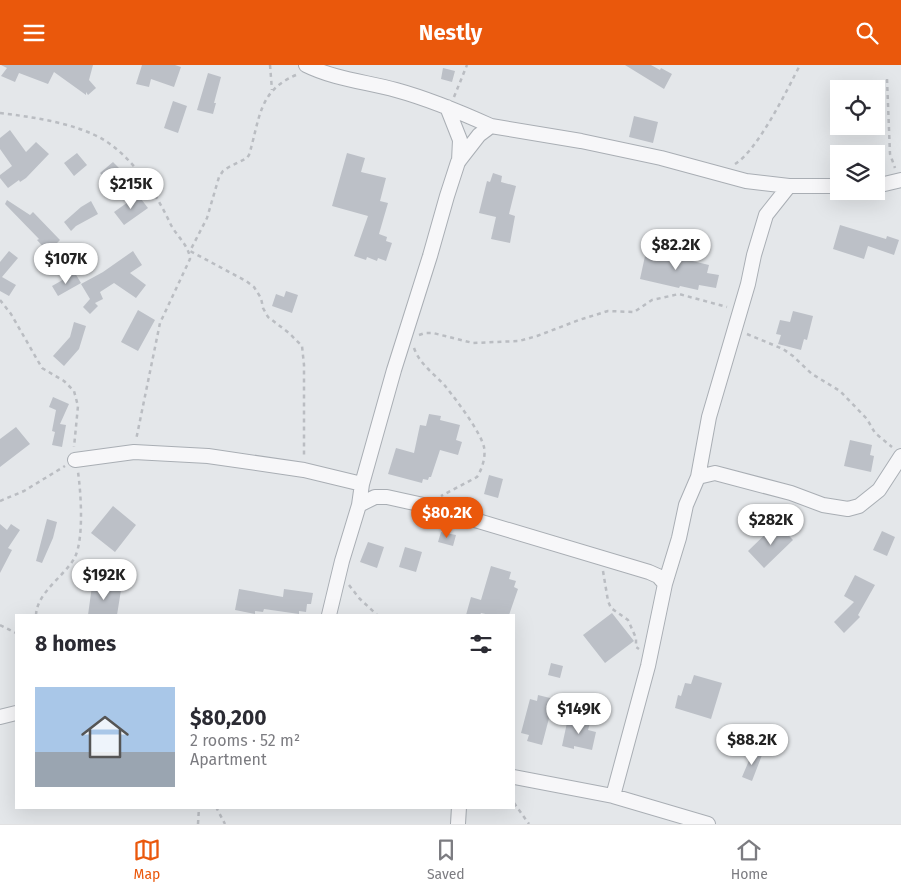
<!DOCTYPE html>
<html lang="en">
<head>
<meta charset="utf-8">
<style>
  :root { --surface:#fff; --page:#f2f2f3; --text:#2b2b33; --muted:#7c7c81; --line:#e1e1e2; --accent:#ea580c }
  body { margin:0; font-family:"Fira Sans",sans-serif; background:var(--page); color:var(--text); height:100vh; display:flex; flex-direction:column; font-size:19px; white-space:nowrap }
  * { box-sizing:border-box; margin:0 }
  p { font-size:16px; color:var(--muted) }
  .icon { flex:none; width:28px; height:28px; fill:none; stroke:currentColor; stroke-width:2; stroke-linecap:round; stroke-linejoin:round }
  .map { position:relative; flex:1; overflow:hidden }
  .panel { position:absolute; left:15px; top:549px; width:500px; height:195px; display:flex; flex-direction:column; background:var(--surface); border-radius:0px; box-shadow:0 5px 20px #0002 }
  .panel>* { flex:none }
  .fabs { position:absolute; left:830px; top:15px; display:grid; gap:10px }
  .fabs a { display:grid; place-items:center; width:55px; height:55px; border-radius:0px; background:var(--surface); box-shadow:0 5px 20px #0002; font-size:25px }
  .price { position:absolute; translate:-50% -42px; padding:0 11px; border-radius:18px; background:#fff; color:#222; font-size:16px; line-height:32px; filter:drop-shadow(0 1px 2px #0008) }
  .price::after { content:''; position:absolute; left:50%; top:30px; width:15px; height:11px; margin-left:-8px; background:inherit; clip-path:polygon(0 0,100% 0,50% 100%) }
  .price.on { background:var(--accent); color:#fff }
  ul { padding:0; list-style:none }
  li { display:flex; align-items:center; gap:15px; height:125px; padding:0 20px }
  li+li { border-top:1px solid var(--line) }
  li span { display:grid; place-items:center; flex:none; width:140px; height:100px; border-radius:0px; color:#555 }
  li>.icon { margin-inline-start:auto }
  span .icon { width:60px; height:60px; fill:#fffc; stroke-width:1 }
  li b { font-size:21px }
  h2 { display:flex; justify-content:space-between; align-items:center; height:60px; padding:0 20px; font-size:21px }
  header { display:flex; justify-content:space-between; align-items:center; height:65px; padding:0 20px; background:var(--accent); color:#fff; font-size:22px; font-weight:700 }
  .tabs { display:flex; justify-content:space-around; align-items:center; height:70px; border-top:1px solid var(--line); background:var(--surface); font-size:14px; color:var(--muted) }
  .tabs a { display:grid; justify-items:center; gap:2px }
  .tabs .on { color:var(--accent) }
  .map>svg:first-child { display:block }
</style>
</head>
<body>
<header><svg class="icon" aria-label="menu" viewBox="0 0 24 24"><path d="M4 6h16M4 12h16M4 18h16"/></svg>Nestly<svg class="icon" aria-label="search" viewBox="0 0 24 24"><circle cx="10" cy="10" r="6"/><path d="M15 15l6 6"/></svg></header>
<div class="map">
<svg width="901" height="759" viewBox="0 0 901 759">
  <rect width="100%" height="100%" fill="#e4e7ea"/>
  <path fill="#bcc0c7" d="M1 0H93L89 15 96 23 88 30 86 27V30L54 7 48 19 19 8 15 17 1 11 7 3Z
    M142 0H175L181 2 174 22 151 14 149 22 136 19Z
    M625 0H651L660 5 661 3 672 9 664 24Z
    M443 3 455 6 452 17 441 14Z
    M208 8 221 12 214 38H216L213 49 197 45Z
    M173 36 187 41 178 68 164 63Z
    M634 51 658 57 653 78 629 72Z
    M10 65 26 87 36 77 49 89 26 113 20 117 19 115 8 123 0 113V110L12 101 0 84V73Z
    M77 88 87 100 74 111 64 98Z
    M347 88 365 93 361 107 386 113 380 136 388 138 379 169 387 172 386 176 392 178 386 196 378 193 377 196 367 192 366 195 354 191 368 151 332 141Z
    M113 97 122 106 109 118 100 108Z
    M493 108 502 111 501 117 516 121 509 149 515 151 510 178 491 174 496 152 479 148 487 116 490 117Z
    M138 130 148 143 124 160 114 147Z
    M7 135 30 150 33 147 60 175 48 187 37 175 39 174 5 139Z
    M91 136 98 149 76 161 71 166 64 157 81 142Z
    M840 160 886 174 887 171 899 175 894 190 868 181 864 194 833 184Z
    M647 182 677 189 676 192 709 200 707 208 719 210 716 223 699 220 698 225 680 221 679 223 640 214Z
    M9 186 18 193 2 212 16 220 9 231 0 226V197Z
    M133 186 142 200 130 208 146 220 136 233 114 218 100 227 103 234 95 238 98 241 90 249 83 242 90 234 81 219 103 207Z
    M75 208 81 218 58 231 52 221Z
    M286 226 298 230 292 248 272 241 276 229 284 232Z
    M138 245 155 255 138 286 121 277Z
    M793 246 813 251 807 275 804 274 801 285 778 279 781 270 776 269 780 255 790 257Z
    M74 257 86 261 79 284 64 301 53 291 70 272Z
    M53 332 69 339 60 359 66 360 62 382 52 380 55 367 52 366 56 345 49 342Z
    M429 349 441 351 440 355 460 360 456 375 462 377 458 390 440 385 431 412H429L428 415 423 414 422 418 388 409 396 383 414 388 420 360 426 361Z
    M16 362 30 379 0 402V374Z
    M850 375 872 380 870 390 874 391 871 407 844 401Z
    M489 410 503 414 498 433 484 429Z
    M113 441 136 460 115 487 91 468Z
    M47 454 57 457 53 473 42 498 36 496Z
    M777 458 793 475 764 503 748 486Z
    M0 459 7 465 11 459 20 465 8 483 12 485 0 508Z
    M882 466 895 472 887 491 873 485Z
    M441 467 456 470 453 481 438 477Z
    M368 477 384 482 377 503 360 497Z
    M405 482 422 487 416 507 399 502Z
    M491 501 511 507 509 514 516 516 514 522 518 524 509 550H490L481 548 480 550H466L471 532 481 535Z
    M855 510 875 520 858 550 860 552 844 568 834 557 854 537 844 531Z
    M92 521 121 525 117 550H88Z
    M239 524 283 532 284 524 313 528 311 539H307L306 547 299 546V549L264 544 263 547 255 546V549L235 545Z
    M612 548 634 576 605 598 583 570Z
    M551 598 563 601 560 613 548 610Z
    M694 610 722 618 711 654 675 643 678 630 681 631 685 618 691 619Z
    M538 630 554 634 542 680 527 676 529 670 521 668 530 634 537 636Z
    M568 653 590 658 588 665 596 667 592 685 574 681V684L562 681Z
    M753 686 762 690 752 716 742 712Z"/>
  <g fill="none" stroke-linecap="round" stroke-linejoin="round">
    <g stroke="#a9aeb4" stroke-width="16">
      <path id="minor" d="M306 0C334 14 367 17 396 25 429 34 460 47 491 61
        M447 42 460 75 459 96
        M876 121 901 115
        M75 395 134 387 208 391 304 405 362 419
        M698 412 709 352 748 219 754 190 766 150 789 121
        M359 440 375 432H387L428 441 649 507 658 511 665 519
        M329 550 342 496 359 440 362 419 394 305 430 191 447 131 458 97 479 70 491 61 581 76 661 93 746 116 789 121H839
        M0 652 16 648
        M514 712 613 731 708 759
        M613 731 648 601 665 519 679 473 686 440 698 412 715 408 791 428 823 440 848 444 859 441 879 425 901 391
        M458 759 459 742"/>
    </g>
    <path stroke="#babdc2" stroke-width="2.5" stroke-dasharray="4 4" stroke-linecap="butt" d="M270 0 272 25
      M296 10C258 26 260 54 249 90L247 93 229 102 223 106 219 112 207 153 190 186 246 216 254 222 261 233 263 243 268 252 289 268 302 281 304 300V393
      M887 14 890 89 895 103
      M454 32 467 0
      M0 48C32 52 76 58 104 75 133 93 156 128 170 158 176 171 189 180 190 194L160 258 136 375
      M735 99C758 85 787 25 800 0
      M0 235 11 249 42 303 64 316 74 326 78 341 74 382
      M747 269 783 284 793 291 812 309 840 326 867 354 875 368 892 382
      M419 270 425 268H433L473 278 519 276 537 271 579 255 608 246 634 247 652 235 679 229 727 242
      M414 283C420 300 435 309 446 322 457 336 480 366 484 382 486 392 482 404 477 412L441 431
      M0 436 24 426 65 401
      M603 506 608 536 611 543 628 555 636 573V582L639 584
      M349 520 359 533 377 550
      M36 550C37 527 65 511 75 492 84 473 81 428 78 407
      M0 560 16 568
      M514 738 529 759
      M216 742 225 759
      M198 759 199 742"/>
    <use href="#minor" stroke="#f7f7f9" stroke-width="14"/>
  </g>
</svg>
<div class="fabs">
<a><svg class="icon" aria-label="locate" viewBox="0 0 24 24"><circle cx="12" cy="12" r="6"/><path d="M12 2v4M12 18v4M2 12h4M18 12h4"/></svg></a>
<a><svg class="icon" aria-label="layers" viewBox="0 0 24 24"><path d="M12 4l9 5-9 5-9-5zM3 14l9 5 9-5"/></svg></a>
</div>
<b class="price" style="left:131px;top:145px">$215K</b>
<b class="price" style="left:676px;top:206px">$82.2K</b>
<b class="price" style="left:66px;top:220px">$107K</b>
<b class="price on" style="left:447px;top:474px">$80.2K</b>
<b class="price" style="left:771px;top:481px">$282K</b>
<b class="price" style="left:104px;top:536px">$192K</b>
<b class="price" style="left:579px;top:670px">$149K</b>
<b class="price" style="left:752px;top:701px">$88.2K</b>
<section class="panel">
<h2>8 homes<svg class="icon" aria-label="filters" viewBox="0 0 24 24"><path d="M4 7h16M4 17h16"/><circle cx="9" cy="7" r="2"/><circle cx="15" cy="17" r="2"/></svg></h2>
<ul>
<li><span style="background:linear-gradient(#a9c7e8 65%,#9aa5b1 0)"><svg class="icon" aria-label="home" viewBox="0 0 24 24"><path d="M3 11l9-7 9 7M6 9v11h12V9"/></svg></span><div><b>$80,200</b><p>2 rooms · 52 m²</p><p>Apartment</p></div></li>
</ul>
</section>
</div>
<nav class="tabs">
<a class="on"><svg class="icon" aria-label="map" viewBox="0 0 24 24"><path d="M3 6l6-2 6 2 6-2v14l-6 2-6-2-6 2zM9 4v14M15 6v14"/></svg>Map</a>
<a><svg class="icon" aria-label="saved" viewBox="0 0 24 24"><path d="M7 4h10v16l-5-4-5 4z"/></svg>Saved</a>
<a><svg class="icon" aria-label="home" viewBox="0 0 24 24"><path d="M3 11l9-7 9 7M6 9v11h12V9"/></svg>Home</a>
</nav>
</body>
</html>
